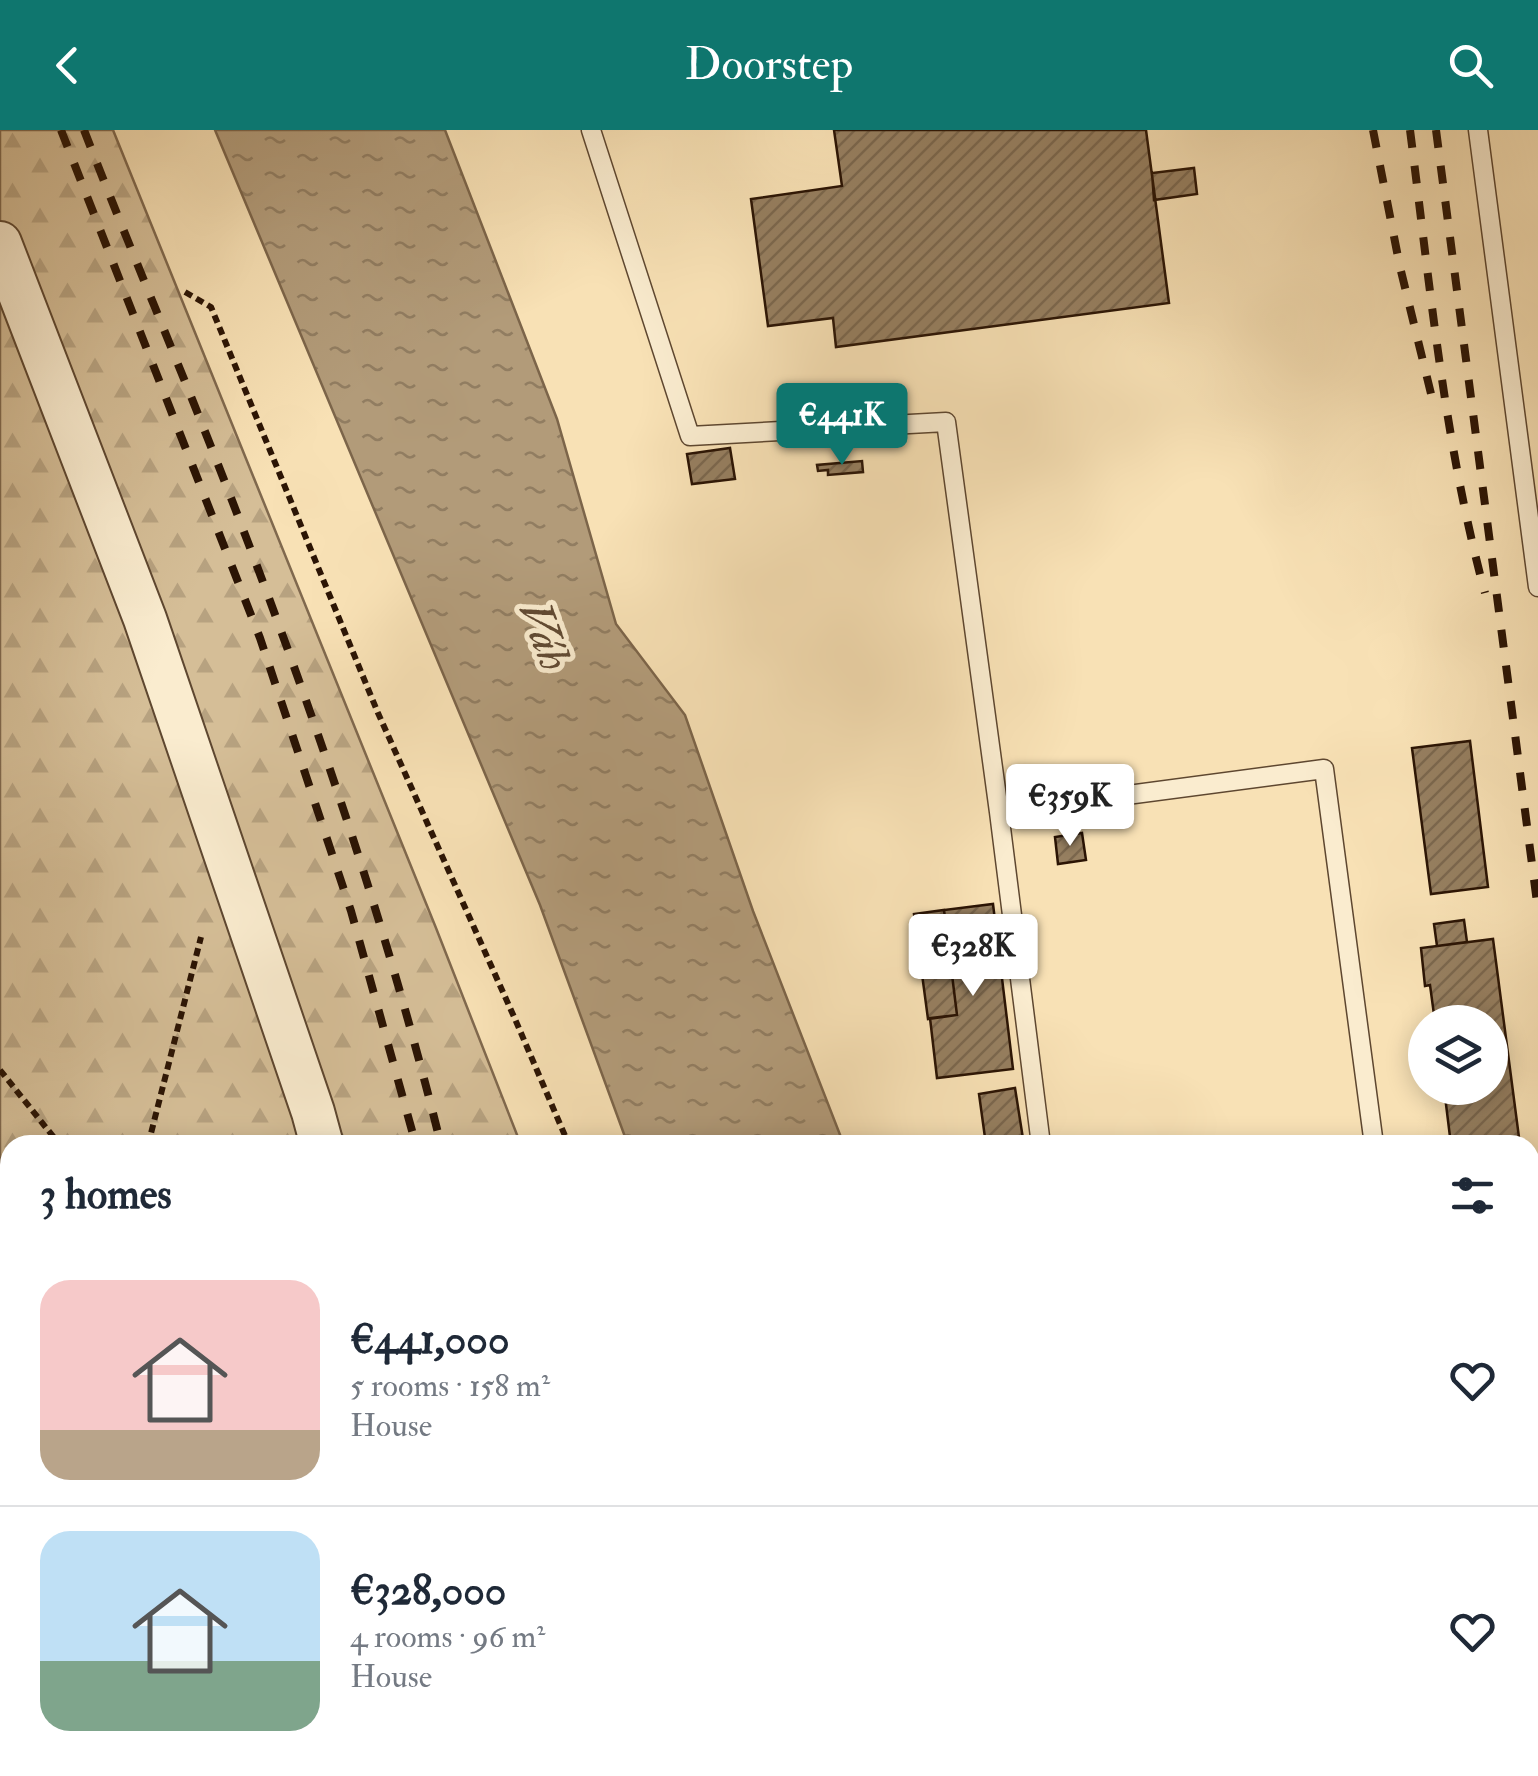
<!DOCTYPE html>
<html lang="en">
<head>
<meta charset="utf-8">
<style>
  :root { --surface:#fff; --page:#f6f6f7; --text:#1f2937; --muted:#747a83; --line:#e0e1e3; --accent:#0f766e }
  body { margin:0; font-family:"IM FELL Double Pica",serif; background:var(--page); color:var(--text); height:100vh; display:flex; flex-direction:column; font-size:38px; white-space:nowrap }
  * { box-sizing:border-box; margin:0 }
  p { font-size:32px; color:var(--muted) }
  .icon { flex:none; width:55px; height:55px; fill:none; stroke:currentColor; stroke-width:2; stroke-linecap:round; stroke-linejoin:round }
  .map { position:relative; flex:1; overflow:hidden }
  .drawer { position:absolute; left:0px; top:1005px; width:1540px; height:642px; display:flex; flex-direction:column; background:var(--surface); border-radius:30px 30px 0 0; box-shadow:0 5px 25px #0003 }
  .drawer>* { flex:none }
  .fabs { position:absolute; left:1408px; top:875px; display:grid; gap:20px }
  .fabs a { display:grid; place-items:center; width:100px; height:100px; border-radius:50%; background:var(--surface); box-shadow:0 5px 25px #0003; font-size:50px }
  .price { position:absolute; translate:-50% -85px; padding:0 22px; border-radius:10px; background:#fff; color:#222; font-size:32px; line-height:65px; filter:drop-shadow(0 2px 5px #0008) }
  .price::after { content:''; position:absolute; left:50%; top:60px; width:30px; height:22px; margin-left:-15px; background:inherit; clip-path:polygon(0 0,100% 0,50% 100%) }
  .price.current { background:var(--accent); color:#fff }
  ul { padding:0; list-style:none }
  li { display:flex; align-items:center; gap:30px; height:250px; padding:0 40px }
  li+li { border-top:2px solid var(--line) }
  li span { display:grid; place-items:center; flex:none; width:280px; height:200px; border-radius:30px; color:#555 }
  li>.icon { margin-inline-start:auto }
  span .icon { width:120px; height:120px; fill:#fffc; stroke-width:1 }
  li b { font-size:42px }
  h2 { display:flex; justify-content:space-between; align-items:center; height:120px; padding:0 40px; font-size:42px }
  header { display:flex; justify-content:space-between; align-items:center; height:130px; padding:0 40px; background:var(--accent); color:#fff; font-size:45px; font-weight:600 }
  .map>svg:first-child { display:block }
</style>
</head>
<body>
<header><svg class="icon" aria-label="back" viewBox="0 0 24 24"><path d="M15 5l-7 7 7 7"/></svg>Doorstep<svg class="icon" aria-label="search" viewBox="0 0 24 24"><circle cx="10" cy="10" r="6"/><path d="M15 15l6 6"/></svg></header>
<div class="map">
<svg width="1538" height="1646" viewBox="0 0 1538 1646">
  <defs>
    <pattern id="forest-firs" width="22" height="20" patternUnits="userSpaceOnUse" patternTransform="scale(2.5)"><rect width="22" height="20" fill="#d5be97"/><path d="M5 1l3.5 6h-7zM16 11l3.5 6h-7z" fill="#b7a280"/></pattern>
    <pattern id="water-ripples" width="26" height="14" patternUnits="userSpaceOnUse" patternTransform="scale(2.5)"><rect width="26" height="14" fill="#b29b79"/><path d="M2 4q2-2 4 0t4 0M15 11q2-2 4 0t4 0" fill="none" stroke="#917d61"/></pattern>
    <pattern id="building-hatch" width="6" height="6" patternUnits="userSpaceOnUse" patternTransform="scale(2.5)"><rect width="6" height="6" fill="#967f60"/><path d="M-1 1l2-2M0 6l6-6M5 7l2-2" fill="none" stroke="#7b674d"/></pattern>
  </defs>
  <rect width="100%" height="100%" fill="#f8e1b5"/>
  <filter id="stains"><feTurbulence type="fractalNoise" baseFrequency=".002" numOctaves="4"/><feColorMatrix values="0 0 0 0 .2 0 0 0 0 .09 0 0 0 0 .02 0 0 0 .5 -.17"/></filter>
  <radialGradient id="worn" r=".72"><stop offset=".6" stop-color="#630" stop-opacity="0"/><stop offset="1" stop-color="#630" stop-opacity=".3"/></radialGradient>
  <path fill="url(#forest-firs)" stroke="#80694e" stroke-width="2.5" d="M0 0H113L436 798 521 1015H10V1638H725L728 1646H0Z"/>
  <path fill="url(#water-ripples)" stroke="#7c654a" stroke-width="2.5" d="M215 0H445L557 289 616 494 685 585 753 781 844 1015H628L540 775Z
    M902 1638H1059L1060 1646H905Z"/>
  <path fill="url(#building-hatch)" stroke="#2b1404" stroke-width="2.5" d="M834 0H1146L1169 173 836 217 833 188 768 196 751 69 842 56Z
    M1194 38 1197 64 1154 70 1152 43Z
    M730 318 735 349 692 354 687 324Z
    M862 331 863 342 828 345V340L818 341 817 335Z
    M1470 611 1488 757 1431 764 1412 618Z
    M1082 703 1086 730 1058 734 1055 707Z
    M993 774 1013 939 937 948 930 888 957 885 944 780Z
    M944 780 957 885 928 889 914 784Z
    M1464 790 1467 812 1437 816 1434 794Z
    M1493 809 1520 1015H1451L1444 958H1490V892H1435L1430 855 1425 856 1421 818Z
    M1015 958 1024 1015H986L979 964Z"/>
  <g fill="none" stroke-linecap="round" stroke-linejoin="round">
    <g stroke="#5e4730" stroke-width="21">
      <path id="service" d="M591 0 690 306 946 292 999 682 1324 639 1374 1015
        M1478 0 1538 457
        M999 682 1041 1015
        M1530 1099 1538 1097
        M1266 1638 1267 1646
        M1446 1638 1447 1646"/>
    </g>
    <g stroke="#5e4730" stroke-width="46">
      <path id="tertiary" d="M0 113 145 489 313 982 322 1015
        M450 1638 451 1646"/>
    </g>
    <path stroke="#2b1404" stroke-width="6" stroke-dasharray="8 5" stroke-linecap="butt" d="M185 162 211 177 378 583 515 889 569 1015
      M0 940 60 1015
      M148 1015 201 807
      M788 1638 789 1646"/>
    <use href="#service" stroke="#faeccf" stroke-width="18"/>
    <use href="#tertiary" stroke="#faeccf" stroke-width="42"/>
    <path stroke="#2b1404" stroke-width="8" stroke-dasharray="18 18" stroke-linecap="butt" d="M61 0 260 508 351 781 416 1015
      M84 0C135 132 191 262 241 394 319 598 389 804 441 1015
      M1373 0 1400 137 1434 276
      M1410 0C1430 155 1444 312 1485 463
      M1436 0 1538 780
      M568 1638 570 1646
      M593 1638 595 1646"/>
  </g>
  <g text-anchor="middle" stroke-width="10" stroke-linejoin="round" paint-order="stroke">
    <g font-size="45" font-style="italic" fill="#614a33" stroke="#faeccf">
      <text transform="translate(546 505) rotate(69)" y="16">Váh</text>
    </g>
  </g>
  <rect width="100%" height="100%" filter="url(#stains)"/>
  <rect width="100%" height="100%" fill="url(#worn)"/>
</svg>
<div class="fabs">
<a><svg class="icon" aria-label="layers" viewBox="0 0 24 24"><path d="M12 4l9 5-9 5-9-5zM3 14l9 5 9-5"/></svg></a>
</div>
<b class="price current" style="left:842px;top:338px">€441K</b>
<b class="price" style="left:1070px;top:719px">€359K</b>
<b class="price" style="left:973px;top:869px">€328K</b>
<section class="drawer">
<h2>3 homes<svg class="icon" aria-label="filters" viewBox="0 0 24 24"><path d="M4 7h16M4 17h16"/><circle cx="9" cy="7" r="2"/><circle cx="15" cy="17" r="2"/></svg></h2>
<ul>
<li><span style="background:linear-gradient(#f6c9c9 75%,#b9a48a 0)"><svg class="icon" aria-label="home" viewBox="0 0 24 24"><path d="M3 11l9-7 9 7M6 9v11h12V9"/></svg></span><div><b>€441,000</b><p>5 rooms · 158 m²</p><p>House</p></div><svg class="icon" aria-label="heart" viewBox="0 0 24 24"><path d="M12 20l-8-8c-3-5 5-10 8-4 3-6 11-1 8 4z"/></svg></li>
<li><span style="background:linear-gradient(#bfe0f5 65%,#7fa58c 0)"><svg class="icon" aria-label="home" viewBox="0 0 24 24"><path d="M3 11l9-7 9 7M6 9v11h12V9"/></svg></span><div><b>€328,000</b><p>4 rooms · 96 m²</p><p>House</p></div><svg class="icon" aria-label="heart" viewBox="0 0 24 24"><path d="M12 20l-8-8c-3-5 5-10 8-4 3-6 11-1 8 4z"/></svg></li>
</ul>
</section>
</div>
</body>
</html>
